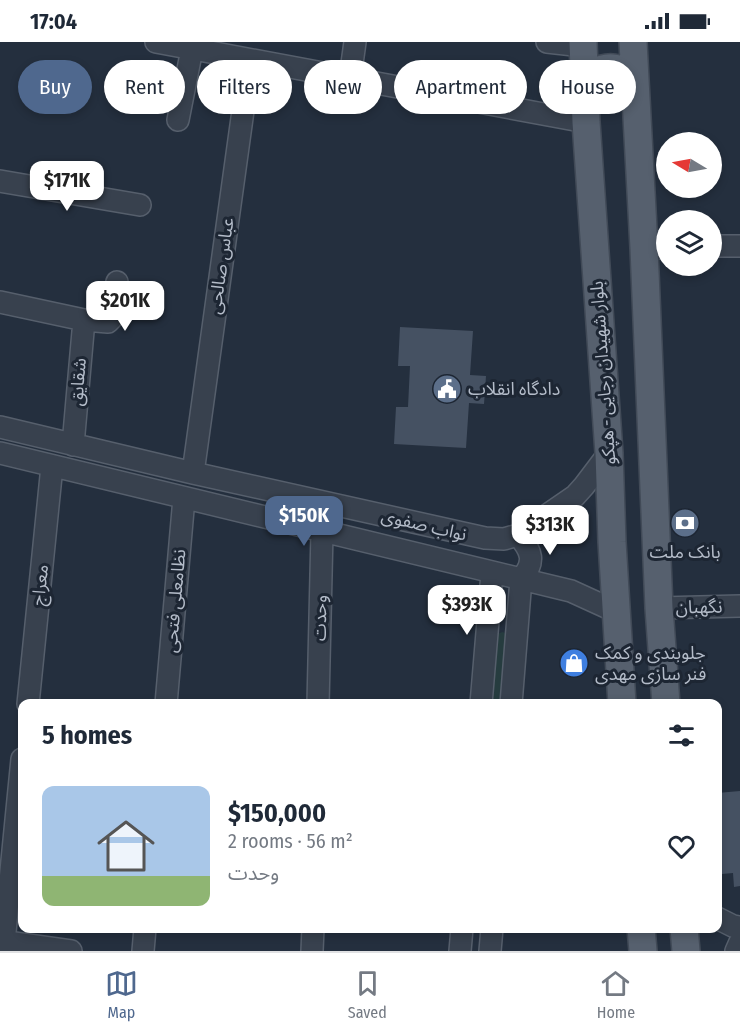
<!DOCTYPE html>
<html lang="en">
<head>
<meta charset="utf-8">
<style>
  :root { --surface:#fff; --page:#f2f2f3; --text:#1f2937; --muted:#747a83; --line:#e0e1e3; --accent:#4f688e }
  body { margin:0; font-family:"Fira Sans Condensed","Noto Sans Arabic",sans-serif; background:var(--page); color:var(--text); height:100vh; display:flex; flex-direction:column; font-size:22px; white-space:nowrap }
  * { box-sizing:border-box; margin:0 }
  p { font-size:20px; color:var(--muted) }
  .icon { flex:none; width:33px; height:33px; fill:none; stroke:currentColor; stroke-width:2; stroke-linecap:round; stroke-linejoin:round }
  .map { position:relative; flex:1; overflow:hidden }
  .details { position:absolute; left:18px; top:657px; width:704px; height:234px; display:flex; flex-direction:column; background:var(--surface); border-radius:12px; box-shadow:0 3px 9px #0003 }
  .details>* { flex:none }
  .top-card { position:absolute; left:18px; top:18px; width:705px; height:54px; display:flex; gap:12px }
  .needle { width:39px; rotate:280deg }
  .tools { position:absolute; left:656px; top:90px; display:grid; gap:12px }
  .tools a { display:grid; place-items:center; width:66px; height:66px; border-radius:50%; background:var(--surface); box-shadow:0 3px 9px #0003; font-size:30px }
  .price { position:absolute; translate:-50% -51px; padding:0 14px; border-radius:12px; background:#fff; color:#222; font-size:20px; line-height:39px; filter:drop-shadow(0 2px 3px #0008) }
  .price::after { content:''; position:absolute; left:50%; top:36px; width:18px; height:14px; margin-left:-9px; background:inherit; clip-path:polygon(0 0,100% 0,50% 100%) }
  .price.selected { background:var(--accent); color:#fff }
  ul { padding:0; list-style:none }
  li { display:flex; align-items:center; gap:18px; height:150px; padding:0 24px }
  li+li { border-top:2px solid var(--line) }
  li span { display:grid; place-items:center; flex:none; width:168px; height:120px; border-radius:12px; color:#555 }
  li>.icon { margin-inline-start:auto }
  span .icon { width:72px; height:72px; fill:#fffc; stroke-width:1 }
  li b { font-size:26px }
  h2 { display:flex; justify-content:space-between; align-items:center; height:72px; padding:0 24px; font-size:26px }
  .tag { padding:0 21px; border-radius:27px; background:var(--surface); box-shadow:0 3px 9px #0003; font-size:21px; line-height:54px }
  .tag.selected { background:var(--accent); color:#fff }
  .status { display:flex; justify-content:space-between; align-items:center; height:42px; padding:0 30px; background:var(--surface); direction:ltr }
  .status svg { height:16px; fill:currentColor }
  .tab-bar { display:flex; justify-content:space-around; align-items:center; height:84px; border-top:2px solid var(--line); background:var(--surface); font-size:16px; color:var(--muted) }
  .tab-bar a { display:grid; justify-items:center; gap:3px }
  .tab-bar .selected { color:var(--accent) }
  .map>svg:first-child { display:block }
</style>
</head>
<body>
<div class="status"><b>17:04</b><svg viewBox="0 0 49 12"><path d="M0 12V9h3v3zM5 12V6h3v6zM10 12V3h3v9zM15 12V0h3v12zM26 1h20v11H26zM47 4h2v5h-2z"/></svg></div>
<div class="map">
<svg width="740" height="909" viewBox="0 0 740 909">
  <rect width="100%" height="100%" fill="#242f3e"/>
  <path fill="#263c3f" d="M502 590 506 591 509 594 505 661 489 662 496 596 498 592Z"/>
  <path fill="#455162" d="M400 285 473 289 470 333 486 334 484 362 469 361 466 406 394 402 396 365H408L410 324H398Z
    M740 749V844L734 845 733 831 722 832 717 751Z"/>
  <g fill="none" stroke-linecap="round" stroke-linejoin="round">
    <g stroke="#565f6c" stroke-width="24">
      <path id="minor" d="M156 0 586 80
        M547 0 583 4
        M350 36 355 0
        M178 78 192 7
        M0 139 140 163
        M711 204H740
        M644 206H666
        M0 260 84 278 108 280 111 277 117 240
        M0 385 193 431 485 496 504 497 518 493 575 454 584 444 609 411
        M73 403 84 278
        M0 411 571 549 617 570
        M193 431 250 18
        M659 566 740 564
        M28 662 52 424
        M166 662 184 456
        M318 662 322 490
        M481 662 492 531
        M511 662 521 537C536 520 532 509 518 493
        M717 876 733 884 740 885
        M0 899 71 909
        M4 900 22 717
        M143 909 145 886
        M312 909 313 886
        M460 909 462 886
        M490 909 492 886
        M736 909 740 900"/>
    </g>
    <g stroke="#414a57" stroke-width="30">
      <path id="major" d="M583 0 586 80 609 411 612 500 622 662
        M633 0 644 206 659 566 666 662
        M584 39C594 28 610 21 624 30 627 32 631 36 634 39
        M641 886 643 909
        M684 886 686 909"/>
    </g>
    <use href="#minor" stroke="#38414e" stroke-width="21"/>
    <use href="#major" stroke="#56606e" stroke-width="27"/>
  </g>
  <defs>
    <g id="civic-disc" transform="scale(1.5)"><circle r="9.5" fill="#5c6f8a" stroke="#1d2633"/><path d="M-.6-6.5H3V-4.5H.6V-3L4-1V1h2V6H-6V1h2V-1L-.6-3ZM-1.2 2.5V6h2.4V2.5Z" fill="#fff"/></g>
    <g id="bank-disc" transform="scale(1.5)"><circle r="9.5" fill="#5c6f8a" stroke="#1d2633"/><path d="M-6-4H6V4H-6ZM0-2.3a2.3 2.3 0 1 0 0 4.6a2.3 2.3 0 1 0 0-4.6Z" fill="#fff"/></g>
    <g id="shop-disc" transform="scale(1.5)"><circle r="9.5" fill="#3f7fe0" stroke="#1d2633"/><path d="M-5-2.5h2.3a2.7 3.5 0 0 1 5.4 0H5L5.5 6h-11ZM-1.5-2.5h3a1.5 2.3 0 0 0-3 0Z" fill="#fff"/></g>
  </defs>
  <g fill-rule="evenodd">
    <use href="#civic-disc" x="447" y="347"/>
    <use href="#bank-disc" x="685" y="481"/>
    <use href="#shop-disc" x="574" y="621"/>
  </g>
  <g text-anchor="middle" stroke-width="6" stroke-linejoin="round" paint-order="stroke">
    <g font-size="18" fill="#b4bcc9" stroke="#1d2633">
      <text transform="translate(221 224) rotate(-82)" y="6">عباس صالحی</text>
      <text transform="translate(603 331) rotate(-94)" y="6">بلوار شهیدان رجایی - هپکو</text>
      <text transform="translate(78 340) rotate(-85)" y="6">شقایق</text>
      <text transform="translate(424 483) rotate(13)" y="6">نواب صفوی</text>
      <text transform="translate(40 543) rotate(-84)" y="6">معراج</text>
      <text transform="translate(175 559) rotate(-85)" y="6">نظامعلی فتحی</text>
      <text transform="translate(699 565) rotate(-1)" y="6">نگهبان</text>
      <text transform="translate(320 576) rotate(-89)" y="6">وحدت</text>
    </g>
    <g font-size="18" fill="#b4bcc9" stroke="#1d2633" text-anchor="start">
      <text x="468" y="353">دادگاه انقلاب</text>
      <text x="685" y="516" text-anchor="middle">بانک ملت</text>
      <text x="595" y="617">جلوبندی و کمک<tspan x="595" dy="21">فنر سازی مهدی</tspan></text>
    </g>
  </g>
</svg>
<div class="tools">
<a><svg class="needle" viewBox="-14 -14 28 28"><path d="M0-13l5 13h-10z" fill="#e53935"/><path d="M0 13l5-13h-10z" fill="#747a83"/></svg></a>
<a><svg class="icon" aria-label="layers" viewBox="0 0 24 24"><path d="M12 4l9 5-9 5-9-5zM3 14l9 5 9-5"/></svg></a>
</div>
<b class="price" style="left:67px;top:170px">$171K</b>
<b class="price" style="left:125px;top:290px">$201K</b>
<b class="price selected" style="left:304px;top:505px">$150K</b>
<b class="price" style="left:550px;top:514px">$313K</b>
<b class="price" style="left:467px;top:594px">$393K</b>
<div class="top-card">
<a class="tag selected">Buy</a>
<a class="tag">Rent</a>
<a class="tag">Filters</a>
<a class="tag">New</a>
<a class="tag">Apartment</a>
<a class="tag">House</a>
</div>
<section class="details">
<h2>5 homes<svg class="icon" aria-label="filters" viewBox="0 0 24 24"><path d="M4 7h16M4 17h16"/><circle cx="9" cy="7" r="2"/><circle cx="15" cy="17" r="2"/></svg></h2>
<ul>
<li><span style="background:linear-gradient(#a9c7e8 75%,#8fb573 0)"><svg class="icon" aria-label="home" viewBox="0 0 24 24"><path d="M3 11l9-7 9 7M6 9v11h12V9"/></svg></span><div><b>$150,000</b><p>2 rooms · 56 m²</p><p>وحدت</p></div><svg class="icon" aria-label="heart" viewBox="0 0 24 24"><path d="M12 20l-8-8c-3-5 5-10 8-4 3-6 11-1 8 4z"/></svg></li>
</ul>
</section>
</div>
<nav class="tab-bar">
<a class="selected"><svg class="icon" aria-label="map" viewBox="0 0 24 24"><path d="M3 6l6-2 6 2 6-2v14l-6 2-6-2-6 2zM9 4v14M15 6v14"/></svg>Map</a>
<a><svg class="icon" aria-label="saved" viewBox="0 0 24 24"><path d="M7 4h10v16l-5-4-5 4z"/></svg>Saved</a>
<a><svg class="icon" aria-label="home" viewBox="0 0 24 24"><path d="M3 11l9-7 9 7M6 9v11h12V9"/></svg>Home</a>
</nav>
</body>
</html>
